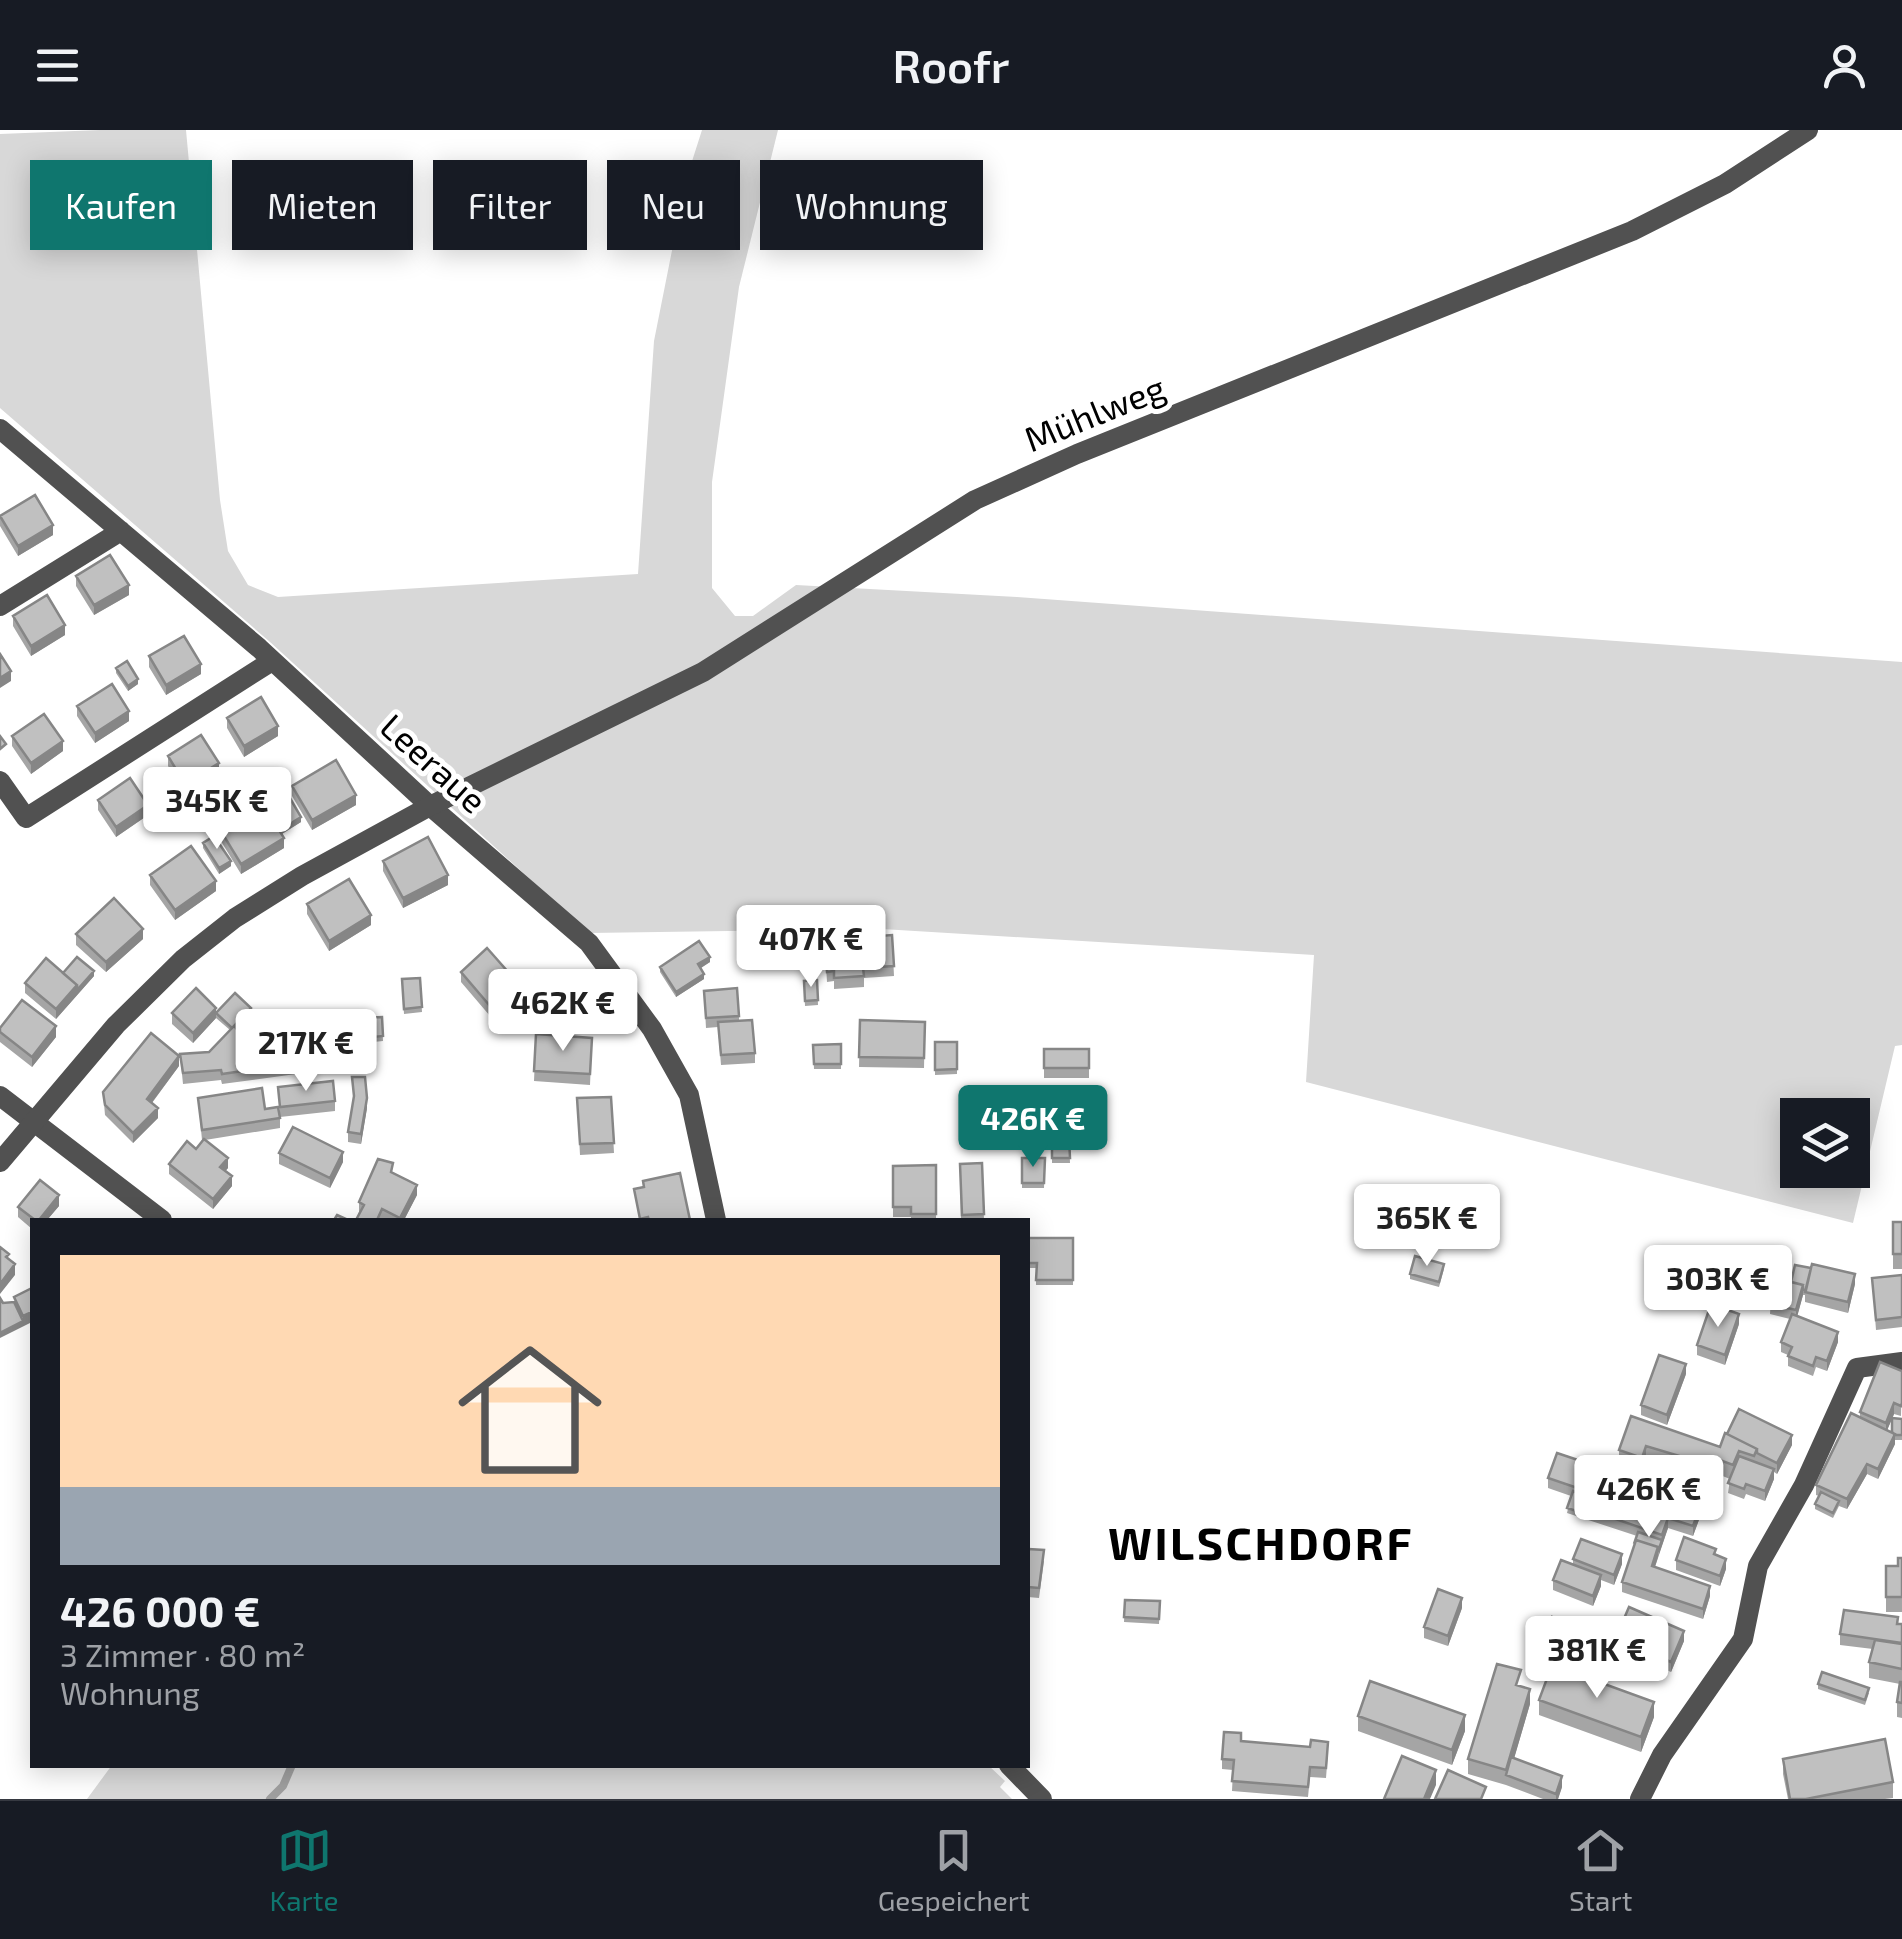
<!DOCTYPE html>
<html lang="de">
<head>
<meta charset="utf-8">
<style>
  :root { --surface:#171b24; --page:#242831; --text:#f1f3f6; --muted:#9ea1a6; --line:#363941; --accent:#0f766e }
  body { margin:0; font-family:"Exo 2",sans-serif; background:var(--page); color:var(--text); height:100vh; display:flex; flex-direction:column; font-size:38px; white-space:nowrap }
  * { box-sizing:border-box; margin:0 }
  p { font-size:32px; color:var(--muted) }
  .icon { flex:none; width:55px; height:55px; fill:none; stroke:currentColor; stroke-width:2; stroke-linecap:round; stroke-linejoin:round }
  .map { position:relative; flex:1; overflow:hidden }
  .details { position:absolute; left:30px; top:1088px; width:1000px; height:550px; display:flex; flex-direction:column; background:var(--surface); border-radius:0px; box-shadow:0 5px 25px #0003 }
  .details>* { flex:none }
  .guide { position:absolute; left:30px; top:30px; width:1000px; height:90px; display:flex; gap:20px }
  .tools { position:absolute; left:1780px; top:968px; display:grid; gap:20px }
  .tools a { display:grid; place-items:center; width:90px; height:90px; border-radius:0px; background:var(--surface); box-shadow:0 5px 25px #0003; font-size:50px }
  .price { position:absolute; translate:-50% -85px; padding:0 22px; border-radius:10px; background:#fff; color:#222; font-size:32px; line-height:65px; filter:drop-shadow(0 2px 5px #0008) }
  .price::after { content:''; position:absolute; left:50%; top:60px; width:30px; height:22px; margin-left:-15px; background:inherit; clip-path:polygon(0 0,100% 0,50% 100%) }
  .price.current { background:var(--accent); color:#fff }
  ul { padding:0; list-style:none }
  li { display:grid; align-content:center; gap:20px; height:530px; padding:0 30px }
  li span { display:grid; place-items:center; height:310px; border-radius:0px; color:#555 }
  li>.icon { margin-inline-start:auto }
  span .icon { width:180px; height:180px; fill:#fffc; stroke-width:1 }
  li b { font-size:42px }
  .tag { padding:0 35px; border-radius:0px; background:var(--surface); box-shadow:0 5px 25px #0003; font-size:35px; line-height:90px }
  .tag.current { background:var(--accent); color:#fff }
  header { display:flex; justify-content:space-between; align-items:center; height:130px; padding:0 30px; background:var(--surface); font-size:45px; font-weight:600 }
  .menu { display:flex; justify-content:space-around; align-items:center; height:140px; border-top:2px solid var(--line); background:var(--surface); font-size:28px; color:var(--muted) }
  .menu a { display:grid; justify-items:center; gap:5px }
  .menu .current { color:var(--accent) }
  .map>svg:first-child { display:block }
</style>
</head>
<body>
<header><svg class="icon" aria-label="menu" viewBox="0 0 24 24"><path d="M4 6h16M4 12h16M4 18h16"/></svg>Roofr<svg class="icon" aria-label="person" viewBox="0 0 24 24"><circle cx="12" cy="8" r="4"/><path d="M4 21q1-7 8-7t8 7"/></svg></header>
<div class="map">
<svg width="1902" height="1669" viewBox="0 0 1902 1669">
  <rect width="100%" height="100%" fill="#fff"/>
  <path fill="#d8d8d8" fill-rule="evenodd" d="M100 0H186L220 370 228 421 248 455 278 467 638 444 654 211 686 50 702 0H778L739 157 712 352V458L735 486H753L796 455 1017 467 1902 532V915L1895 916 1853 1093 1306 952 1314 825 882 799 589 803 270 512 0 278V4ZM1798 985H1852V1040H1798Z
    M112 1635H988L1005 1651 1000 1657 1012 1669H87Z"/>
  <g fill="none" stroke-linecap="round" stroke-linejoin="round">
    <path stroke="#9f9f9f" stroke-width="8" d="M270 1669 283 1656 292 1635"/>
    <path stroke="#515151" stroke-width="20" d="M0 299 259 518 430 676 589 813 652 899 689 965 716 1090
      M0 476 121 401
      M0 651 26 688 272 531
      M0 966 162 1090
      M1009 1635 1042 1669
      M1640 1669 1662 1625 1743 1509 1758 1436 1804 1355 1857 1238 1902 1232"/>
    <path stroke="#515151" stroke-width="20" d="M0 1032 116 895 183 829 235 788 302 746 430 676 703 542 975 370 1077 324 1632 101 1725 54 1808 0"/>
  </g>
  <path fill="#a5a5a5" d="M0 386 53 405 18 426 0 396Z
    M76 446 129 465 94 485 76 456Z
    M13 486 65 505 31 526 13 496Z
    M149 526 201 544 166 565 149 537Z
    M116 538 138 554 128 561 116 543Z
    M77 576 129 591 95 613 77 586Z
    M227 588 278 606 244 627 227 598Z
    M12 606 63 621 31 644 12 616Z
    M168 626 219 643 185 664 168 636Z
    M292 656 356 675 312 700 292 666Z
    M98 670 148 685 116 707 98 680Z
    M266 676 301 692 282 704 284 718 241 744 219 708V698L266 679Z
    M203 713 231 736 219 744 203 718Z
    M383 731 448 755 403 778 383 741Z
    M150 745 216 761 175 790 150 755Z
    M307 774 371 795 329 821 307 784Z
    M76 804 143 809 106 842 76 815Z
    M892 805 894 846 864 848V857L834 859V851L827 852 825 820Z
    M710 832 700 838 704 849 676 867 660 842V837Z
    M461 842 517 862 490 886 461 852Z
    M63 843 94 846 56 889 25 863V853Z
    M420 848 422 882 404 884 402 849Z
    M817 850 818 875 805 876 804 851Z
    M704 861 739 886V891L755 923V933L721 935 718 897 706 898Z
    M172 883H251L237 899 252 916 340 927V938L222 954 221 950 183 954 180 924 209 922 230 900 216 888 193 913 172 894Z
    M382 887 383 911 364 913 362 888Z
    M860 890 925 892 924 938 859 937Z
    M0 898 56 907 32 937 0 912Z
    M536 904 592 908 590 955 534 951Z
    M935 912H957V944L935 945Z
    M841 914V939H814L813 915Z
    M1044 919H1089V948H1044Z
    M179 936 152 973 158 988 133 1013 105 985 103 962Z
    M278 957 335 971V981L280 987Z
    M611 967 614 1023 580 1025 577 968Z
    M198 968 265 979 280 988V998L205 1010 228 1038 225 1041 232 1056 213 1079 169 1044V1034L196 1019 202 1010Z
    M979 970 1005 982 1041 983 1040 1019 978 1018Z
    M367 978 361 1014 348 1012V1002Z
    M1052 1008H1069L1070 1033H1052Z
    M279 1023 343 1032 330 1058 279 1034Z
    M1022 1028H1045L1044 1058H1022Z
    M982 1033 984 1090H961L960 1034Z
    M936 1035V1090H911V1087H893V1036Z
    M393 1043 417 1065 404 1090H356L359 1082V1072Z
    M59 1076 47 1090H32V1099L18 1087V1077Z
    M1893 1092H1902V1139H1893Z
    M1028 1108H1073V1155H1036V1138H1028Z
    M1444 1139 1439 1157 1410 1149V1144Z
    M1902 1145V1197L1876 1200 1872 1148Z
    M1791 1152 1855 1154 1848 1183 1805 1172V1165H1803L1797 1186 1838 1212 1827 1241 1816 1237 1813 1246 1788 1236V1225L1781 1222V1212L1790 1189 1770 1184 1771 1167 1770 1166V1156Z
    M1739 1194 1725 1235 1697 1225V1215Z
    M1902 1241 1901 1286 1894 1284 1887 1300 1892 1302 1902 1289V1310H1895V1314L1878 1349 1867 1344 1847 1379 1839 1376 1833 1388 1815 1379V1374L1819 1366 1816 1365V1355L1860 1287V1282Z
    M1686 1244 1667 1295 1641 1285V1275Z
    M1631 1286 1720 1317 1792 1315 1777 1344 1774 1342V1349L1765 1371 1746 1364 1744 1369 1728 1363 1730 1349 1720 1345 1716 1352 1646 1331 1642 1343 1619 1335V1320Z
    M1548 1348 1620 1349 1679 1370 1700 1387 1693 1406 1668 1398 1655 1437 1710 1466 1703 1489 1622 1462V1452L1637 1406 1567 1383 1571 1366 1548 1358Z
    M1028 1419 1044 1431 1039 1468 1028 1467Z
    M1716 1425 1726 1439 1720 1456 1676 1440V1430Z
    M1902 1428V1482H1886V1436H1898Z
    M1573 1429 1622 1434 1614 1455 1601 1450V1456L1593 1476 1553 1460V1450L1573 1435Z
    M1125 1470 1160 1471 1159 1494 1124 1492Z
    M1462 1478 1448 1516 1424 1508V1497Z
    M1623 1491 1684 1511 1671 1542 1630 1525V1515L1634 1506 1623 1501Z
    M1898 1494H1902V1588L1897 1587V1572L1900 1554 1869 1548V1532L1873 1519 1840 1515V1504Z
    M1544 1505 1611 1522 1603 1540 1544 1515Z
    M1818 1554 1869 1563 1865 1575 1818 1559Z
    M1520 1556 1530 1574 1514 1628 1562 1657 1558 1669H1543L1506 1655 1468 1644V1629Z
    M1539 1570 1654 1587 1641 1622 1539 1585Z
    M1358 1586 1465 1601 1452 1635 1358 1601Z
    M1241 1611 1328 1622 1326 1648 1310 1647 1308 1667 1232 1661 1233 1640 1222 1639V1629Z
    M1783 1629 1893 1652V1668L1885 1669H1788L1783 1644Z"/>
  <path fill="#868686" d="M53 395V405L18 426V416Z
    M129 455V465L94 485V475Z
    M65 495V505L31 526V516Z
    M201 534V544L166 565V555Z
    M11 541V551L0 558V548Z
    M138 549V554L128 561V556Z
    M129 581V591L95 613V603Z
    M278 596V606L244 627V616Z
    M63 611V621L31 644V633Z
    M219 633V643L185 664V654Z
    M356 665V675L312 700V690Z
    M148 675V685L116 707V697Z
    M301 687V692L280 705V700Z
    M284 708V718L241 744V734Z
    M231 731V736L219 744V738Z
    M448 745V755L403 778V768Z
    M216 751V761L175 790V780Z
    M371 785V795L329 821V811Z
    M143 799V809L106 842V832Z
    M710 827V832L698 840V834Z
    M94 841V846L56 889V879L77 855Z
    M704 844V849L676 867V862Z
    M517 852V862L490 886V876Z
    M216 878V888L193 913V903Z
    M251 878V883L233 903V898Z
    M56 896V907L32 937V927Z
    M179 926V936L147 979V969Z
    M367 968V978L361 1014V1004Z
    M158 978V988L133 1013V1003Z
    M343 1022V1032L330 1058V1048Z
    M228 1028V1038L220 1047V1037Z
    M232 1046V1056L213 1079V1069Z
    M417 1055V1065L404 1090H400Z
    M59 1065V1076L47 1090H39Z
    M15 1134V1145L0 1164V1154Z
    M1855 1144V1154L1848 1183V1172Z
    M1803 1155V1165L1796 1191V1180Z
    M32 1182V1192L0 1208V1203L23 1191V1186Z
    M1739 1184V1194L1725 1235V1225Z
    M1838 1202V1212L1827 1241V1231Z
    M1686 1234V1244L1667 1295V1285Z
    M1894 1273V1284L1886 1303V1293Z
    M1895 1304V1314L1878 1349V1339Z
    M1792 1305V1315L1777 1344V1333Z
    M1646 1316V1331L1642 1343V1328Z
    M1720 1330V1345L1716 1352V1337Z
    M1867 1334V1344L1847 1379V1369Z
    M1774 1339V1349L1765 1371V1361Z
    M1700 1377V1387L1693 1406V1396Z
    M1668 1388V1398L1658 1427 1662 1405Z
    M1658 1417V1427L1652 1446V1436Z
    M1622 1424V1434L1614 1455V1445Z
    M1726 1429V1439L1720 1456V1446Z
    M1601 1445V1456L1593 1476V1466Z
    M1710 1456V1466L1703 1489V1479Z
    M1462 1468V1478L1448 1516V1506Z
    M1684 1501V1511L1671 1542V1532Z
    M1611 1512V1522L1603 1540V1530Z
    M1530 1559V1574L1509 1646 1506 1645V1640Z
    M1654 1572V1587L1641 1622V1607Z
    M1465 1585V1601L1452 1635V1620Z
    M1436 1640V1655L1430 1669H1424Z
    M1562 1646V1657L1558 1669H1556V1664Z"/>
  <path fill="#c0c0c0" stroke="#868686" stroke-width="2.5" d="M35 365 53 395 18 416 0 386Z
    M110 425 129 455 94 475 76 446Z
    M47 465 65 495 31 516 13 486Z
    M184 506 201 534 166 555 149 526Z
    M0 524 11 541 0 548Z
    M127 531 138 549 128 556 116 538Z
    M112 554 129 581 95 603 77 576Z
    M261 567 278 596 244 616 227 588Z
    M44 584 63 611 31 633 12 606Z
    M201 605 219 633 185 654 168 626Z
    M0 606 6 614 0 619Z
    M336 630 356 665 312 690 292 656Z
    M130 648 148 675 116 697 98 670Z
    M287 663 301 687 280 700 266 676Z
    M261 671 284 708 241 734 219 698Z
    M214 706 231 731 219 738 203 713Z
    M428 707 448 745 403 768 383 731Z
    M191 716 216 751 175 780 150 745Z
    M349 749 371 785 329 811 307 774Z
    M114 768 143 799 106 832 76 804Z
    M892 805 894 836 863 838 864 846 834 848V841L827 842 825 810Z
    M699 811 710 827 698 834 704 844 676 862 660 837Z
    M487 818 517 852 490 876 461 842Z
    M77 827 94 841 77 860V855L63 843Z
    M46 828 77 855 56 879 25 853Z
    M420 848 422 877 404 879 402 849Z
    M817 850 818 870 805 871 804 851Z
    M196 858 216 878 193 903 172 883Z
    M737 858 739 886 706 888 704 861Z
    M235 863 251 878 232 898 216 883Z
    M22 870 56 896 32 927 0 902V898Z
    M382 887 383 906 364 908 362 888Z
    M752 890 755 923 721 925 718 892Z
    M860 890 925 892 924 928 859 927Z
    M234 896 252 916 338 905 340 927 222 944 221 940 183 943 180 924 209 922Z
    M151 903 179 926 147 969 158 978 133 1003 105 975 103 962Z
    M536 904 592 908 590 944 534 941Z
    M935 912H957V939L935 940Z
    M841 914V934H814L813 915Z
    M1044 919H1089V938H1044Z
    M352 947H365L367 968 361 1004 348 1002 354 966Z
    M333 951 335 971 280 977 278 957Z
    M262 958 265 979 278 977 280 988 202 1000 198 968Z
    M611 967 614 1013 580 1014 577 968Z
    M979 970 1005 971 1004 982 1041 983 1040 1009 978 1007Z
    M293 997 343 1022 330 1048 279 1023Z
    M1052 1008H1069L1070 1028H1052Z
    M204 1009 228 1028 220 1037 232 1046 213 1069 169 1034 187 1011 196 1019Z
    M1022 1028H1045L1044 1053H1022Z
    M378 1029 393 1033 391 1042 417 1055 400 1088 382 1079 377 1090H356L364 1075 359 1072Z
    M982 1033 984 1084 962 1085 960 1034Z
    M936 1035V1084H911V1077H893V1036Z
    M680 1043 690 1090H649L648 1087 640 1089 634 1059 644 1057 643 1051Z
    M40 1050 59 1065 39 1090H35L18 1077Z
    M337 1085 348 1090H334Z
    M1893 1092H1902V1124H1893Z
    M1028 1108H1073V1150H1036L1037 1133H1028Z
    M0 1117 9 1124 6 1127 15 1134 0 1154Z
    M1415 1126 1444 1134 1439 1152 1410 1144Z
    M1812 1134 1855 1144 1848 1172 1805 1162Z
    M1795 1135 1811 1138 1806 1160H1803V1155L1791 1152Z
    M1902 1145V1187L1876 1190 1872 1148Z
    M1772 1147 1803 1155 1796 1180 1770 1174 1774 1157 1770 1156Z
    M32 1158V1182L23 1186 14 1167Z
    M0 1168 3 1173 14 1172 23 1191 0 1203Z
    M1711 1174 1739 1184 1725 1225 1697 1215Z
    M1792 1184 1838 1202 1827 1231 1816 1227 1813 1236 1788 1226 1792 1217 1781 1212Z
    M1659 1225 1686 1234 1667 1285 1641 1275Z
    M1880 1232 1902 1241V1273L1901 1276 1894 1273 1886 1293 1860 1282Z
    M1739 1279 1792 1305 1777 1333 1757 1323V1319L1727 1304Z
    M1851 1283 1895 1304 1878 1339 1867 1334 1847 1369 1816 1355Z
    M1631 1286 1720 1317 1725 1303 1757 1319 1754 1326 1739 1321 1733 1335 1720 1330 1716 1337 1646 1316 1642 1328 1619 1320Z
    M1892 1288 1902 1289V1305H1895L1892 1302Z
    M1557 1323 1620 1344 1619 1349 1656 1361 1659 1351 1680 1358 1676 1369 1700 1377 1693 1396 1668 1388 1662 1405 1598 1383 1604 1367 1548 1348Z
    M1739 1326 1774 1339 1765 1361 1746 1354 1744 1359 1728 1353Z
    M1573 1361 1603 1371 1598 1388 1567 1378Z
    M1821 1362 1839 1371 1833 1383 1815 1374Z
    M1638 1402 1662 1410 1658 1422V1417L1636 1410 1634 1414Z
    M1684 1407 1716 1419 1714 1424 1726 1429 1720 1446 1676 1430Z
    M1581 1409 1622 1424 1614 1445 1573 1429Z
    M1636 1410 1658 1417 1652 1436 1710 1456 1703 1479 1622 1452Z
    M1028 1419 1044 1420 1039 1458 1028 1457Z
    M1898 1428H1902V1467H1886V1436H1898Z
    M1561 1430 1601 1445 1593 1466 1553 1450Z
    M1438 1459 1462 1468 1448 1506 1424 1497Z
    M1125 1470 1160 1471 1159 1489 1124 1487Z
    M1629 1477 1684 1501 1671 1532 1630 1515 1638 1497 1623 1491Z
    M1844 1480 1898 1487 1897 1494H1902V1513L1840 1504Z
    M1552 1487 1611 1512 1603 1530 1544 1505Z
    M1875 1510 1902 1514V1539L1869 1532Z
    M1497 1534 1521 1540 1516 1555 1530 1559 1506 1640 1468 1629Z
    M1552 1535 1654 1572 1641 1607 1539 1570Z
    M1822 1542 1869 1558 1865 1570 1818 1554Z
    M1370 1551 1465 1585 1452 1620 1358 1586Z
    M1900 1552H1902V1573L1897 1572Z
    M1224 1602 1241 1603V1611L1310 1617 1311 1610 1328 1612 1326 1638 1310 1637 1308 1657 1232 1651 1234 1630 1222 1629Z
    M1885 1609 1893 1652 1806 1669H1790L1783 1629Z
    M1402 1626 1436 1640 1424 1669H1384Z
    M1511 1627 1562 1646 1556 1664 1506 1645Z
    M1448 1640 1486 1657 1481 1669H1435Z"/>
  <g text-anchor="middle" stroke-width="10" stroke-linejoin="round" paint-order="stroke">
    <g font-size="35" fill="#000" stroke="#fff">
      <text transform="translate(1095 284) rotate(-22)" y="12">Mühlweg</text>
      <text transform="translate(433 634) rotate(42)" y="12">Leeraue</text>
    </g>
    <g font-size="45" font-weight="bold" letter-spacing="2.5" fill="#000" stroke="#fff">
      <text x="1261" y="1430">WILSCHDORF</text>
    </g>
  </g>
</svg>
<div class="tools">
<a><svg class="icon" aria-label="layers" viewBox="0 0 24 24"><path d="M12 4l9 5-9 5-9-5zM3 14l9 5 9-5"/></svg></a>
</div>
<b class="price" style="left:217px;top:722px">345K €</b>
<b class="price" style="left:811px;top:860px">407K €</b>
<b class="price" style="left:563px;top:924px">462K €</b>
<b class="price" style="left:306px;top:964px">217K €</b>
<b class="price current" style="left:1033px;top:1040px">426K €</b>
<b class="price" style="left:1427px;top:1139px">365K €</b>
<b class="price" style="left:1718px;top:1200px">303K €</b>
<b class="price" style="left:1649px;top:1410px">426K €</b>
<b class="price" style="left:1597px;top:1571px">381K €</b>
<div class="guide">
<a class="tag current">Kaufen</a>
<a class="tag">Mieten</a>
<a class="tag">Filter</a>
<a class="tag">Neu</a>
<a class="tag">Wohnung</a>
</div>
<section class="details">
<ul>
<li><span style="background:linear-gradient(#ffd9b3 75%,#9aa5b1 0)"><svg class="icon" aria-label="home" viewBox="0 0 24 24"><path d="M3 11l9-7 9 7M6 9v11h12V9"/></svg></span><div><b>426 000 €</b><p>3 Zimmer · 80 m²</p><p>Wohnung</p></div></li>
</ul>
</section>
</div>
<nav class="menu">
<a class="current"><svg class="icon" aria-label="map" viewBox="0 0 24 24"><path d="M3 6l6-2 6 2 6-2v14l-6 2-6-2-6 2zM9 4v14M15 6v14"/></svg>Karte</a>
<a><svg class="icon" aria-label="saved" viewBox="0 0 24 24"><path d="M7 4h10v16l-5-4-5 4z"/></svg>Gespeichert</a>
<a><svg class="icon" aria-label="home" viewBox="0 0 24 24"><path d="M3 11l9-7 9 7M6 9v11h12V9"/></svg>Start</a>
</nav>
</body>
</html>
